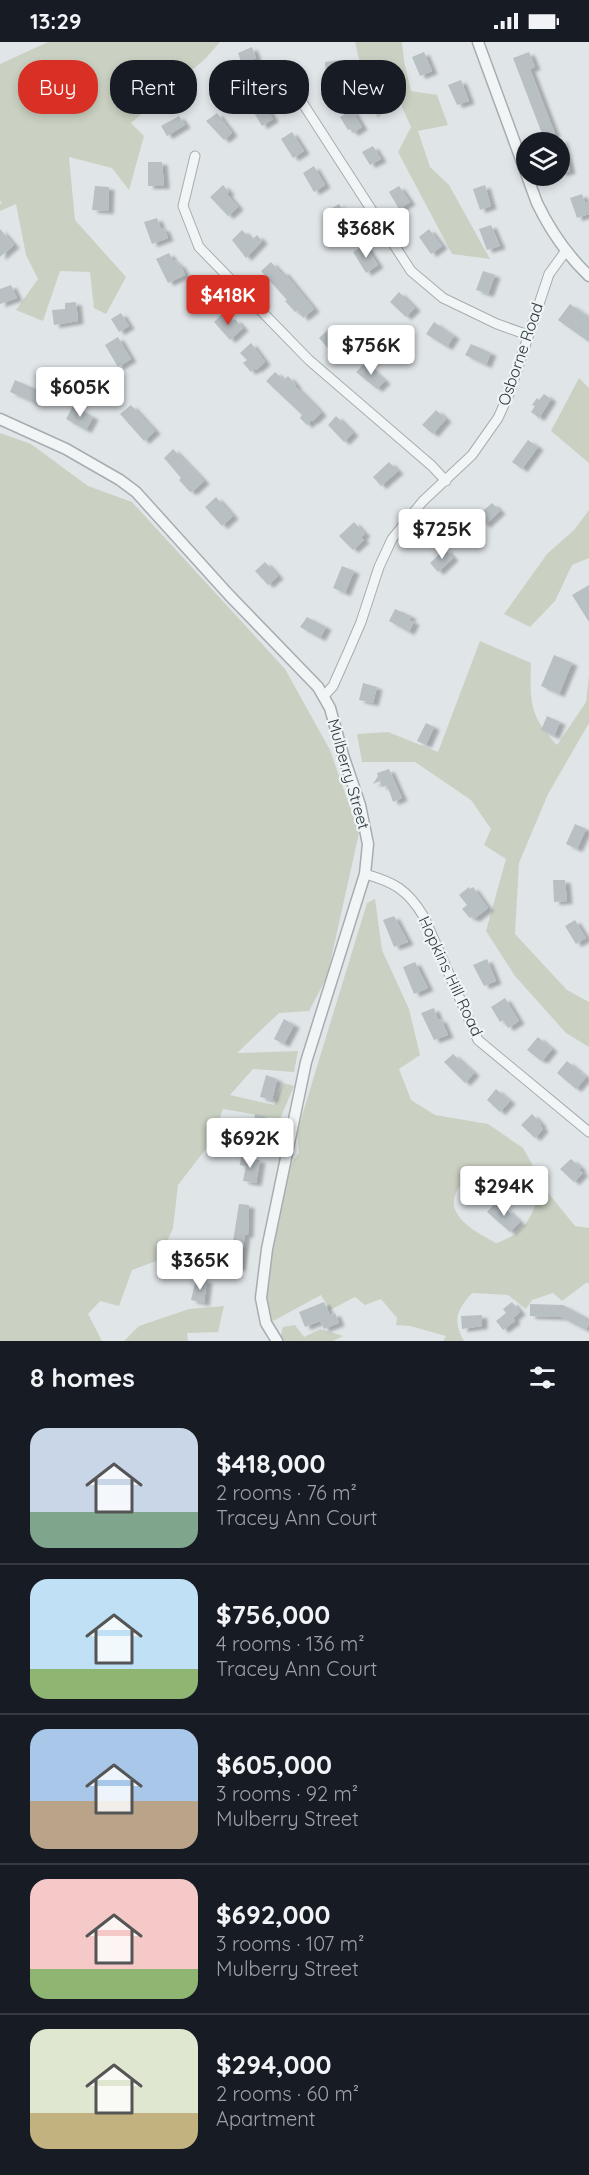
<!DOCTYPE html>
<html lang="en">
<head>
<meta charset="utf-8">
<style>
  :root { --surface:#171b24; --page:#242831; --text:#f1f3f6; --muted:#9ea1a6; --line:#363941; --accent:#d93025 }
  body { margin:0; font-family:Quicksand,sans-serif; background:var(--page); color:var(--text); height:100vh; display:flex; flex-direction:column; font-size:22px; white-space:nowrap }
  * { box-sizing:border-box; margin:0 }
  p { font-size:20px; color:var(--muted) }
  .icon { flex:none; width:33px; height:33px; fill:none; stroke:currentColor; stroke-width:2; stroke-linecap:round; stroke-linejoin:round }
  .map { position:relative; height:1299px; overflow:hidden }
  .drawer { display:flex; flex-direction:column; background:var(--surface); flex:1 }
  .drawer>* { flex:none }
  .top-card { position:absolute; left:18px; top:18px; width:554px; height:54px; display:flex; gap:12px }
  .tools { position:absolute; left:516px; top:90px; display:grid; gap:12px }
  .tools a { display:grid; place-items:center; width:54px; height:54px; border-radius:50%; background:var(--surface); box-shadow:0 3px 9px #0003; font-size:30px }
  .price { position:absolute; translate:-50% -51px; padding:0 14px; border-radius:6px; background:#fff; color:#222; font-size:20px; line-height:39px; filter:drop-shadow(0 2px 3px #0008) }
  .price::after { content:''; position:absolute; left:50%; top:36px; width:18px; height:14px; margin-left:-9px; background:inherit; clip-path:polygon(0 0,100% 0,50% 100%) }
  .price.current { background:var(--accent); color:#fff }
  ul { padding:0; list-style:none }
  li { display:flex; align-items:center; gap:18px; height:150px; padding:0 30px }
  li+li { border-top:2px solid var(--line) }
  li span { display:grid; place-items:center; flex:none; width:168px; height:120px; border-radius:18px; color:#555 }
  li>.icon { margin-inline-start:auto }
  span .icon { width:72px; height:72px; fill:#fffc; stroke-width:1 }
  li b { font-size:26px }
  h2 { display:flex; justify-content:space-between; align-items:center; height:72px; padding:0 30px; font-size:26px }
  .tag { padding:0 21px; border-radius:24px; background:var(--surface); box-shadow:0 3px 9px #0003; font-size:21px; line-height:54px }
  .tag.current { background:var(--accent); color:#fff }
  .status { display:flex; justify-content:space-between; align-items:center; height:42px; padding:0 30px; background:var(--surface); direction:ltr }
  .status svg { height:16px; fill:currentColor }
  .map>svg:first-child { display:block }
</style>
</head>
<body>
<div class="status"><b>13:29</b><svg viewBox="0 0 49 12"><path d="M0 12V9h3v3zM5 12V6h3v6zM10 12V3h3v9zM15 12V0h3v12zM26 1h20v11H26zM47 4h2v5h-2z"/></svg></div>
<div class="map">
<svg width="589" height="1299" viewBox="0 0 589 1299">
  <defs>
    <filter id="shadow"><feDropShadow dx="5.5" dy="3" stdDeviation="1.5" flood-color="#0004"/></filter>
  </defs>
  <rect width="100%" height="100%" fill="#e0e5e8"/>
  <path fill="#cad1c2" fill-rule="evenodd" d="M48 0H220L206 16 131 81 144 94 129 148 112 126 69 115 75 178 126 235 106 272 94 266 90 230 60 229 43 279 16 268 38 237 26 213 16 162 0 169V162L2 161 0 159V22Z
    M355 0H402L404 19 411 49 437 53 448 83 418 89 430 125 449 143 490 217 452 212 398 110 411 85 398 56 378 76 359 51 363 35Z
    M579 336 589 346V421L551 389Z
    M0 391 31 402 88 444 132 460 285 627 330 708 359 791 327 935 309 969 279 971 237 1011 298 1009 294 1030 253 1027 230 1053 274 1063 283 1041 294 1044 280 1077 223 1067 212 1099 178 1143 173 1186 159 1218 132 1228 119 1264 100 1259 88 1272 102 1299H0Z
    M589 468V516L572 523 555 559 530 585 504 572 547 512 574 488Z
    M480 599 531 621C530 659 529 674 557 703L586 660 589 634V681L548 752 519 821 515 892 567 948 589 960V1005L566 991 515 934 486 889 506 817 484 803 491 787 471 758 415 720H362L357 692 388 690 438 710Z
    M375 857 382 908 409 967 420 1013 399 1027 411 1058 435 1073 488 1082 523 1106 549 1152 575 1184 589 1186V1241H586L562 1259 553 1251 532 1258 526 1267 508 1253 472 1251C457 1268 452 1278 464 1299H443L446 1294 410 1284 396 1283 397 1276 381 1257 365 1263 355 1255 330 1268 321 1253 273 1279 267 1272 264 1245 285 1130 299 1111 297 1090 367 861ZM518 1129 537 1159C528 1182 521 1193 496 1201 476 1190 439 1172 460 1144L507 1138Z
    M224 1264 218 1290 187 1291 188 1299H124L139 1284 189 1267Z
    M295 1283 304 1295 321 1287 343 1294 333 1299H282L280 1296 283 1285Z"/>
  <path fill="#b8c0c4" filter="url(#shadow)" d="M252 5 256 16 242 22 238 11Z
    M424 10 432 29 420 34 412 15Z
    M529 10 535 25 530 27 555 92 544 97 513 16Z
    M340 18 341 31 326 33 325 20Z
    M461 38 469 59 457 63 448 43Z
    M261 57 273 77 262 84 250 64Z
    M352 68 362 85 353 91 350 87 348 88 340 75Z
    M217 71 232 91 224 98 206 79Z
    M179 74 185 83 167 94 161 84Z
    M292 90 304 109 293 116 281 97Z
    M560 97H562L570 129 560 131Z
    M373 104 381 117 370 123 362 110Z
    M148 120H162L164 144H148Z
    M314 124 325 143 314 150 303 131Z
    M223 143 229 150 227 152 238 165 228 174 210 155Z
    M485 143 491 164 480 168 473 147Z
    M95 144 109 145 108 169 92 168Z
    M399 144 410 160 399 167 389 150Z
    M582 152 585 161 589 160V172L577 176 570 156Z
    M339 162 351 181 341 187 329 168Z
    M157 176 161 187 164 186 168 196 152 202 144 180Z
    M491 183 500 204 487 208 479 187Z
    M0 187 14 203 0 215Z
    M429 187 442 204 431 212 419 195Z
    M242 188 252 198 257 193 262 199 246 216 232 198Z
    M365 203 378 223 366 231 353 210Z
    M169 211 173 219 175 218 178 223 180 222 185 233 168 241 156 217Z
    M271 220 281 231 283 229 314 267 303 276 297 268 295 270 285 259 287 258 261 229Z
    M483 229 495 233 488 252 476 248Z
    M197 242 210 258 201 266 187 251Z
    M11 243 17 256 0 262V247Z
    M399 250 415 266 406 275 390 260Z
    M76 260 78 279 54 283 52 268 65 267V261Z
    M570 262 589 275V300L558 278Z
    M121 271 129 284 119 290 111 277Z
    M223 271 231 281 235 277 243 286 230 298 214 280Z
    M434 280 454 294 447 305 426 292Z
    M329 287 343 303 333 312 319 296Z
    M118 295 131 317 118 325 105 303Z
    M251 301 265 320 256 328 255 326 251 330 243 321 247 318 240 311Z
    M471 302 491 311 486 323 465 313Z
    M365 321 385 339 377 347 356 330Z
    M275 330 284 338 288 334 296 343 295 344 316 365 321 371 313 379 312 378 307 383 300 376 302 373 266 339Z
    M15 338 40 349 35 361 10 350Z
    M544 352 551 357 539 376 531 370 535 364 532 363 537 356 539 358Z
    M131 363 155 389 144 399 120 372Z
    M73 364 93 375 86 388 66 377Z
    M436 368 446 377 433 392 422 383Z
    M336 374 353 391 344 400 328 383Z
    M528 398 538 405 522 427 512 420Z
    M173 407 204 439 193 449 190 450 179 438 181 436 164 416Z
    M389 420 398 429 381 444 373 435Z
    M216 455 233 474 222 484 205 465Z
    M492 461 500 469 485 483 477 474Z
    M354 480 365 492 361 495 364 498 353 508 339 494Z
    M445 507 453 516 438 530 430 521Z
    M265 520 278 534 268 543 255 529Z
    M342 524 354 529 345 551 333 546Z
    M589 543V580L572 553Z
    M395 567 411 574 409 578 414 580 409 590 389 579Z
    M307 575 326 585 320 596 300 585Z
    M554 613 572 621 559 652 541 644Z
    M363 641 377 645 373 661 359 658Z
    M547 674 560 680 554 694 541 688Z
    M426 681 434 685 426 703 417 699Z
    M389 727 402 756 393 760 387 743 382 745 380 739 373 742 378 734 377 731Z
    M575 782 586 787 577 807 566 802Z
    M553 838H565L567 859 554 860Z
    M469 845 470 847 473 845 488 866 474 877 472 875 470 876 462 867 467 863 459 853Z
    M394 874 408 900 394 905 383 878Z
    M575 878 586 896 576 902 565 884Z
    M487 917 496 939 484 944 473 923Z
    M415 920 428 946 414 952 403 925Z
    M505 956 519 979 508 986 503 978 500 980 491 965Z
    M434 966 438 978 441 977 448 993 434 998 421 971Z
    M284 977 294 983 284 1002 274 997Z
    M538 995 552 1007 543 1018H540L527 1008Z
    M453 1012 474 1031 465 1041 444 1020Z
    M567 1019 586 1035 576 1047 557 1031Z
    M266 1033 277 1037 272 1058 260 1055Z
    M496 1047 510 1059 500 1070 487 1058Z
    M255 1072 268 1075 264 1098 251 1095Z
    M532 1072 541 1082 540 1083 543 1087 535 1096 521 1083Z
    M241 1115 260 1118 256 1141 243 1139 246 1124 240 1123Z
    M571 1117 581 1126 579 1128 583 1131 574 1140 560 1127Z
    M495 1161 504 1169 506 1167 520 1180 510 1190 487 1170Z
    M239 1162 249 1163 248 1193 245 1192 240 1226 229 1224Z
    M196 1237 207 1238 204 1261 191 1258Z
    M324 1260 330 1273 335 1271 339 1281 324 1287 320 1279 305 1285 299 1270Z
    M512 1260 520 1270 513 1276 515 1279 503 1288 496 1279 506 1271 503 1267Z
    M530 1262 563 1263 589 1277V1282L586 1288 561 1275 530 1274Z
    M482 1273V1284L462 1287 461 1274Z"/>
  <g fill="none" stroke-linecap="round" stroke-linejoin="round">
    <g stroke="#a6adb1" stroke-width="11">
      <path id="minor" d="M300 57 411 229 443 256 497 282 528 293
        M195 114 183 164 199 205 309 318 432 424 446 439
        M324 654 333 644 349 608 361 580 379 525 392 497 423 459 472 413 498 376 509 352 549 232 565 210
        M365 832C394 840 408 848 424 875L478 998 589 1090"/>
    </g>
    <g stroke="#a6adb1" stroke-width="13">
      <path id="tertiary" d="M478 0 537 161C551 190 566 212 589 234
        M0 377 66 407 120 438 136 450 229 553 318 645 330 666 343 713 360 763 368 802 365 832 306 1020 267 1207 261 1256 266 1281 277 1299"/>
    </g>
    <use href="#minor" stroke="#f2f5f6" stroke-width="9"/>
    <use href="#tertiary" stroke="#f2f5f6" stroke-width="10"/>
  </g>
  <g text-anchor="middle" stroke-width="4.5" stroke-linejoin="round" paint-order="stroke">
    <g font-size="16" fill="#2a373d" stroke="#eff4f5">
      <text transform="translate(520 312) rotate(-71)" y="6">Osborne Road</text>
      <text transform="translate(349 732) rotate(74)" y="6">Mulberry Street</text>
      <text transform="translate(451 934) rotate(65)" y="6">Hopkins Hill Road</text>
    </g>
  </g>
</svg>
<div class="tools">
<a><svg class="icon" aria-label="layers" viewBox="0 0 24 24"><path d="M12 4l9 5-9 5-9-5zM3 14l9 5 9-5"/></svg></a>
</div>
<b class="price" style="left:366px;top:217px">$368K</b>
<b class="price current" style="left:228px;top:284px">$418K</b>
<b class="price" style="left:371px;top:334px">$756K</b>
<b class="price" style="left:80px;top:376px">$605K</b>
<b class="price" style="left:442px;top:518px">$725K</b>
<b class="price" style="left:250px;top:1127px">$692K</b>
<b class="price" style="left:504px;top:1175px">$294K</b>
<b class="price" style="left:200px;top:1249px">$365K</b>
<div class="top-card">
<a class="tag current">Buy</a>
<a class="tag">Rent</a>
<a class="tag">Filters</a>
<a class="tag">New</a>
</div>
</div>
<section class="drawer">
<h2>8 homes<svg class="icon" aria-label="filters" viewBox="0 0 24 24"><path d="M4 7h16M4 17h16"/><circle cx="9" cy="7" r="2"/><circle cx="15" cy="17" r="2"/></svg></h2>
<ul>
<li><span style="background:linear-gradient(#c9d6e8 70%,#7fa58c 0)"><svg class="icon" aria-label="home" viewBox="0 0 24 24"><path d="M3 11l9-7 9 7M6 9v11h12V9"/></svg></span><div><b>$418,000</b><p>2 rooms · 76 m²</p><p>Tracey Ann Court</p></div></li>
<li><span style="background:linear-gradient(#bfe0f5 75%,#8fb573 0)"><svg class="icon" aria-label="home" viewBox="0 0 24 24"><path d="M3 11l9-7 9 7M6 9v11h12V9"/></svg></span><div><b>$756,000</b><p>4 rooms · 136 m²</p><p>Tracey Ann Court</p></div></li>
<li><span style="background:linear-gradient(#a9c7e8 60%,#b9a48a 0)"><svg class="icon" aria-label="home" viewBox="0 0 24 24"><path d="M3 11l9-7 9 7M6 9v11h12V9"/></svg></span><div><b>$605,000</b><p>3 rooms · 92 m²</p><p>Mulberry Street</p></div></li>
<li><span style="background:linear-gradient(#f6c9c9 75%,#8fb573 0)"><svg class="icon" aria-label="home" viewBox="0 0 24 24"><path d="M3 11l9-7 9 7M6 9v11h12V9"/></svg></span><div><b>$692,000</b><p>3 rooms · 107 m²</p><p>Mulberry Street</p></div></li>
<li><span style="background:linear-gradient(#dfe7d0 70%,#c2b280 0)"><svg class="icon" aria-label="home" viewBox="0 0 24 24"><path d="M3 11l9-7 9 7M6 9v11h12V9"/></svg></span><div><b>$294,000</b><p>2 rooms · 60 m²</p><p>Apartment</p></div></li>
</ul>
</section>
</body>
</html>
